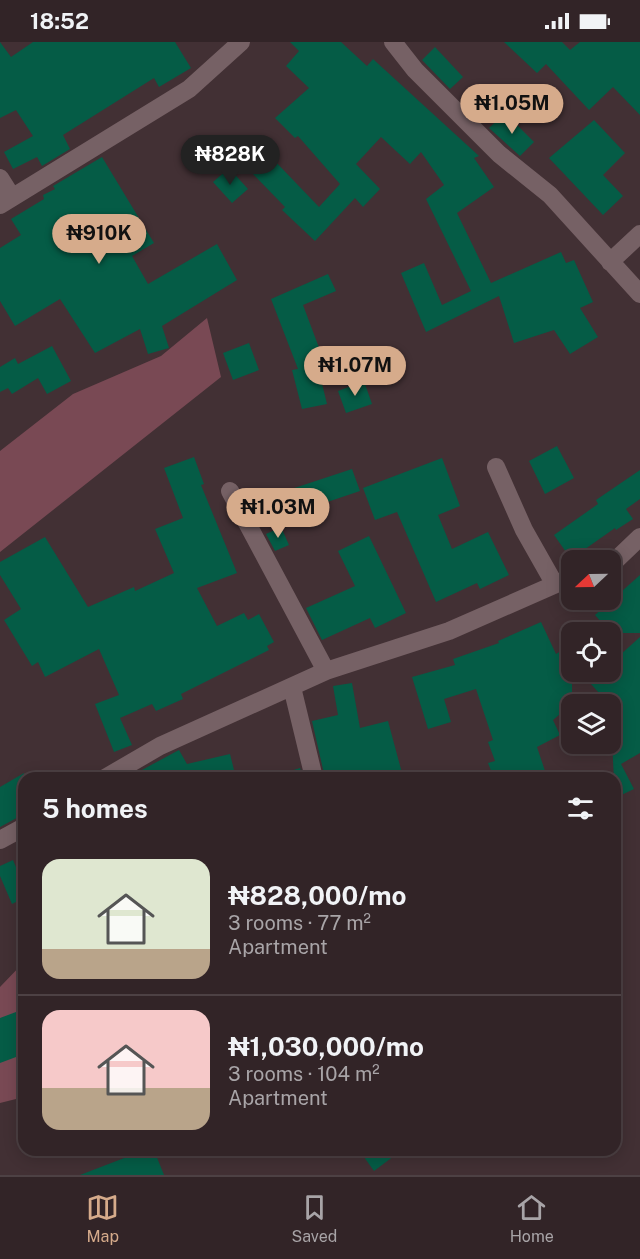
<!DOCTYPE html>
<html lang="en">
<head>
<meta charset="utf-8">
<style>
  :root { --surface:#322427; --page:#3a2c2f; --text:#f1f3f6; --muted:#a8a4a7; --line:#4d4144; --accent:#d6ab8b }
  body { margin:0; font-family:"Public Sans",sans-serif; background:var(--page); color:var(--text); height:100vh; display:flex; flex-direction:column; font-size:22px; white-space:nowrap }
  * { box-sizing:border-box; margin:0 }
  p { font-size:20px; color:var(--muted) }
  .icon { flex:none; width:33px; height:33px; fill:none; stroke:currentColor; stroke-width:2; stroke-linecap:round; stroke-linejoin:round }
  .map { position:relative; flex:1; overflow:hidden }
  .panel { position:absolute; left:18px; top:730px; width:603px; height:384px; display:flex; flex-direction:column; background:var(--surface); border-radius:18px; box-shadow:0 3px 15px #0003,0 0 0 2px var(--line) }
  .panel>* { flex:none }
  .needle { width:39px; rotate:248deg }
  .buttons { position:absolute; left:561px; top:508px; display:grid; gap:12px }
  .buttons a { display:grid; place-items:center; width:60px; height:60px; border-radius:12px; background:var(--surface); box-shadow:0 3px 15px #0003,0 0 0 2px var(--line); font-size:30px }
  .price { position:absolute; translate:-50% -51px; padding:0 14px; border-radius:21px; background:var(--accent); color:#111; font-size:20px; line-height:39px; filter:drop-shadow(0 2px 3px #0008) }
  .price::after { content:''; position:absolute; left:50%; top:36px; width:18px; height:14px; margin-left:-9px; background:inherit; clip-path:polygon(0 0,100% 0,50% 100%) }
  .price.selected { background:#222; color:#fff }
  ul { padding:0; list-style:none }
  li { display:flex; align-items:center; gap:18px; height:150px; padding:0 24px }
  li+li { border-top:2px solid var(--line) }
  li span { display:grid; place-items:center; flex:none; width:168px; height:120px; border-radius:18px; color:#555 }
  li>.icon { margin-inline-start:auto }
  span .icon { width:72px; height:72px; fill:#fffc; stroke-width:1 }
  li b { font-size:26px }
  h2 { display:flex; justify-content:space-between; align-items:center; height:72px; padding:0 24px; font-size:26px }
  .status { display:flex; justify-content:space-between; align-items:center; height:42px; padding:0 30px; background:var(--surface); direction:ltr }
  .status svg { height:16px; fill:currentColor }
  .menu { display:flex; justify-content:space-around; align-items:center; height:84px; border-top:2px solid var(--line); background:var(--surface); font-size:16px; color:var(--muted) }
  .menu a { display:grid; justify-items:center; gap:3px }
  .menu .selected { color:var(--accent) }
  .map>svg:first-child { display:block }
</style>
</head>
<body>
<div class="status"><b>18:52</b><svg viewBox="0 0 49 12"><path d="M0 12V9h3v3zM5 12V6h3v6zM10 12V3h3v9zM15 12V0h3v12zM26 1h20v11H26zM47 4h2v5h-2z"/></svg></div>
<div class="map">
<svg width="640" height="1133" viewBox="0 0 640 1133">
  <rect width="100%" height="100%" fill="#423034"/>
  <path fill="#794954" d="M207 276 221 335 0 510V409L73 352 161 314Z
    M24 920V1055L0 1061V945Z"/>
  <path fill="#055c46" d="M0 0 11 15 33 0H175L191 26 159 45 154 36 63 93 70 107 42 124 37 115 13 127 4 110 33 94 16 68 0 76Z
    M290 0H341L367 24 373 17 479 114 474 116 494 145 457 171 491 241 561 210 566 221 574 218 593 260 580 266 598 295 570 312 554 288 514 301 499 254 426 290 401 231 424 221 442 263 471 249 426 157 444 143 421 110 410 122 381 95 356 122 380 147 363 165 355 156 315 199 282 168 285 165 253 132 271 115 319 165 340 142 298 94 295 96 275 76 309 46 286 24 299 9Z
    M504 0H562L570 8 580 0H640V73L613 45 589 68 546 22 537 31Z
    M435 5 463 35 450 47 422 18Z
    M505 71 534 100 520 114 489 86Z
    M594 78 625 111 603 133 623 154 603 173 549 116Z
    M102 115 154 201 132 214 148 242 217 202 237 238 162 284 169 306 148 312 140 287 95 311 60 257 15 284 0 259V206L21 193 11 177 44 157 43 153 55 147 53 144Z
    M229 126 248 147 232 161 213 140Z
    M328 232 336 249 303 263 321 311 315 313 327 362 302 367 292 328 298 327 271 257Z
    M249 301 259 328 233 338 223 311Z
    M52 304 71 339 47 352 38 336 12 352 8 346 0 350V325L15 316 18 322Z
    M364 339 372 362 346 371 338 349Z
    M557 404 574 436 545 452 529 419Z
    M194 415 204 442 201 443 237 531 197 546 217 584 244 571 248 578 259 572 274 600 267 604 269 608 181 652 183 657 156 669 152 662 120 676 132 703 114 710 95 662 119 653 99 607 45 635 38 620 32 624 4 578 21 567 0 533V520L45 495 88 565 134 545 135 549 174 531 155 487 183 476 164 426Z
    M442 416 460 464 438 473 452 507 488 490 509 533 480 547 477 541 436 560 397 470 375 478 363 446Z
    M352 427 360 449 268 480 261 457Z
    M640 428V457L626 467 633 477 616 488 615 486 571 517 554 493 598 462 596 458Z
    M281 485 289 503 275 509 266 492Z
    M369 494 406 571 375 586 370 576 322 598 306 566 355 544 338 509Z
    M640 533V591H611L595 573Z
    M541 580 556 612 572 602V662L553 678 560 693 537 705 545 729 542 730 544 736H494L488 721 495 719 488 700 493 698 476 647 444 657 451 680 428 687 412 635 455 623 453 617 499 601 498 599Z
    M640 595V711L621 722 634 747 615 756 610 663 590 641 601 630H610V622Z
    M352 641 360 686 388 679 402 731 379 736H325L312 679 338 673 333 644Z
    M179 708 187 722 230 712 236 736H127Z
    M300 726 303 736H279L278 733Z
    M24 731V772L0 785V745Z
    M13 818 24 844V856L12 862 0 834V824Z
    M24 967V1012L0 1021V976Z
    M145 1108H154L164 1133H80Z
    M359 1108H402L374 1129Z"/>
  <g fill="none" stroke-linecap="round" stroke-linejoin="round">
    <path stroke="#766165" stroke-width="18" d="M393 0 415 28 499 112 550 153 640 252
      M0 136 12 155
      M0 163 189 47 241 0
      M610 220 640 192
      M496 425 524 488 554 541
      M230 449 326 629
      M610 520 617 517 640 495
      M292 645 314 736
      M105 736 160 704 326 629 449 589 572 535
      M0 798 24 785"/>
  </g>
</svg>
<div class="buttons">
<a><svg class="needle" viewBox="-14 -14 28 28"><path d="M0-13l5 13h-10z" fill="#e53935"/><path d="M0 13l5-13h-10z" fill="#a8a4a7"/></svg></a>
<a><svg class="icon" aria-label="locate" viewBox="0 0 24 24"><circle cx="12" cy="12" r="6"/><path d="M12 2v4M12 18v4M2 12h4M18 12h4"/></svg></a>
<a><svg class="icon" aria-label="layers" viewBox="0 0 24 24"><path d="M12 4l9 5-9 5-9-5zM3 14l9 5 9-5"/></svg></a>
</div>
<b class="price" style="left:512px;top:93px">₦1.05M</b>
<b class="price selected" style="left:230px;top:144px">₦828K</b>
<b class="price" style="left:99px;top:223px">₦910K</b>
<b class="price" style="left:355px;top:355px">₦1.07M</b>
<b class="price" style="left:278px;top:497px">₦1.03M</b>
<section class="panel">
<h2>5 homes<svg class="icon" aria-label="filters" viewBox="0 0 24 24"><path d="M4 7h16M4 17h16"/><circle cx="9" cy="7" r="2"/><circle cx="15" cy="17" r="2"/></svg></h2>
<ul>
<li><span style="background:linear-gradient(#dfe7d0 75%,#b9a48a 0)"><svg class="icon" aria-label="home" viewBox="0 0 24 24"><path d="M3 11l9-7 9 7M6 9v11h12V9"/></svg></span><div><b>₦828,000/mo</b><p>3 rooms · 77 m²</p><p>Apartment</p></div></li>
<li><span style="background:linear-gradient(#f6c9c9 65%,#b9a48a 0)"><svg class="icon" aria-label="home" viewBox="0 0 24 24"><path d="M3 11l9-7 9 7M6 9v11h12V9"/></svg></span><div><b>₦1,030,000/mo</b><p>3 rooms · 104 m²</p><p>Apartment</p></div></li>
</ul>
</section>
</div>
<nav class="menu">
<a class="selected"><svg class="icon" aria-label="map" viewBox="0 0 24 24"><path d="M3 6l6-2 6 2 6-2v14l-6 2-6-2-6 2zM9 4v14M15 6v14"/></svg>Map</a>
<a><svg class="icon" aria-label="saved" viewBox="0 0 24 24"><path d="M7 4h10v16l-5-4-5 4z"/></svg>Saved</a>
<a><svg class="icon" aria-label="home" viewBox="0 0 24 24"><path d="M3 11l9-7 9 7M6 9v11h12V9"/></svg>Home</a>
</nav>
</body>
</html>
